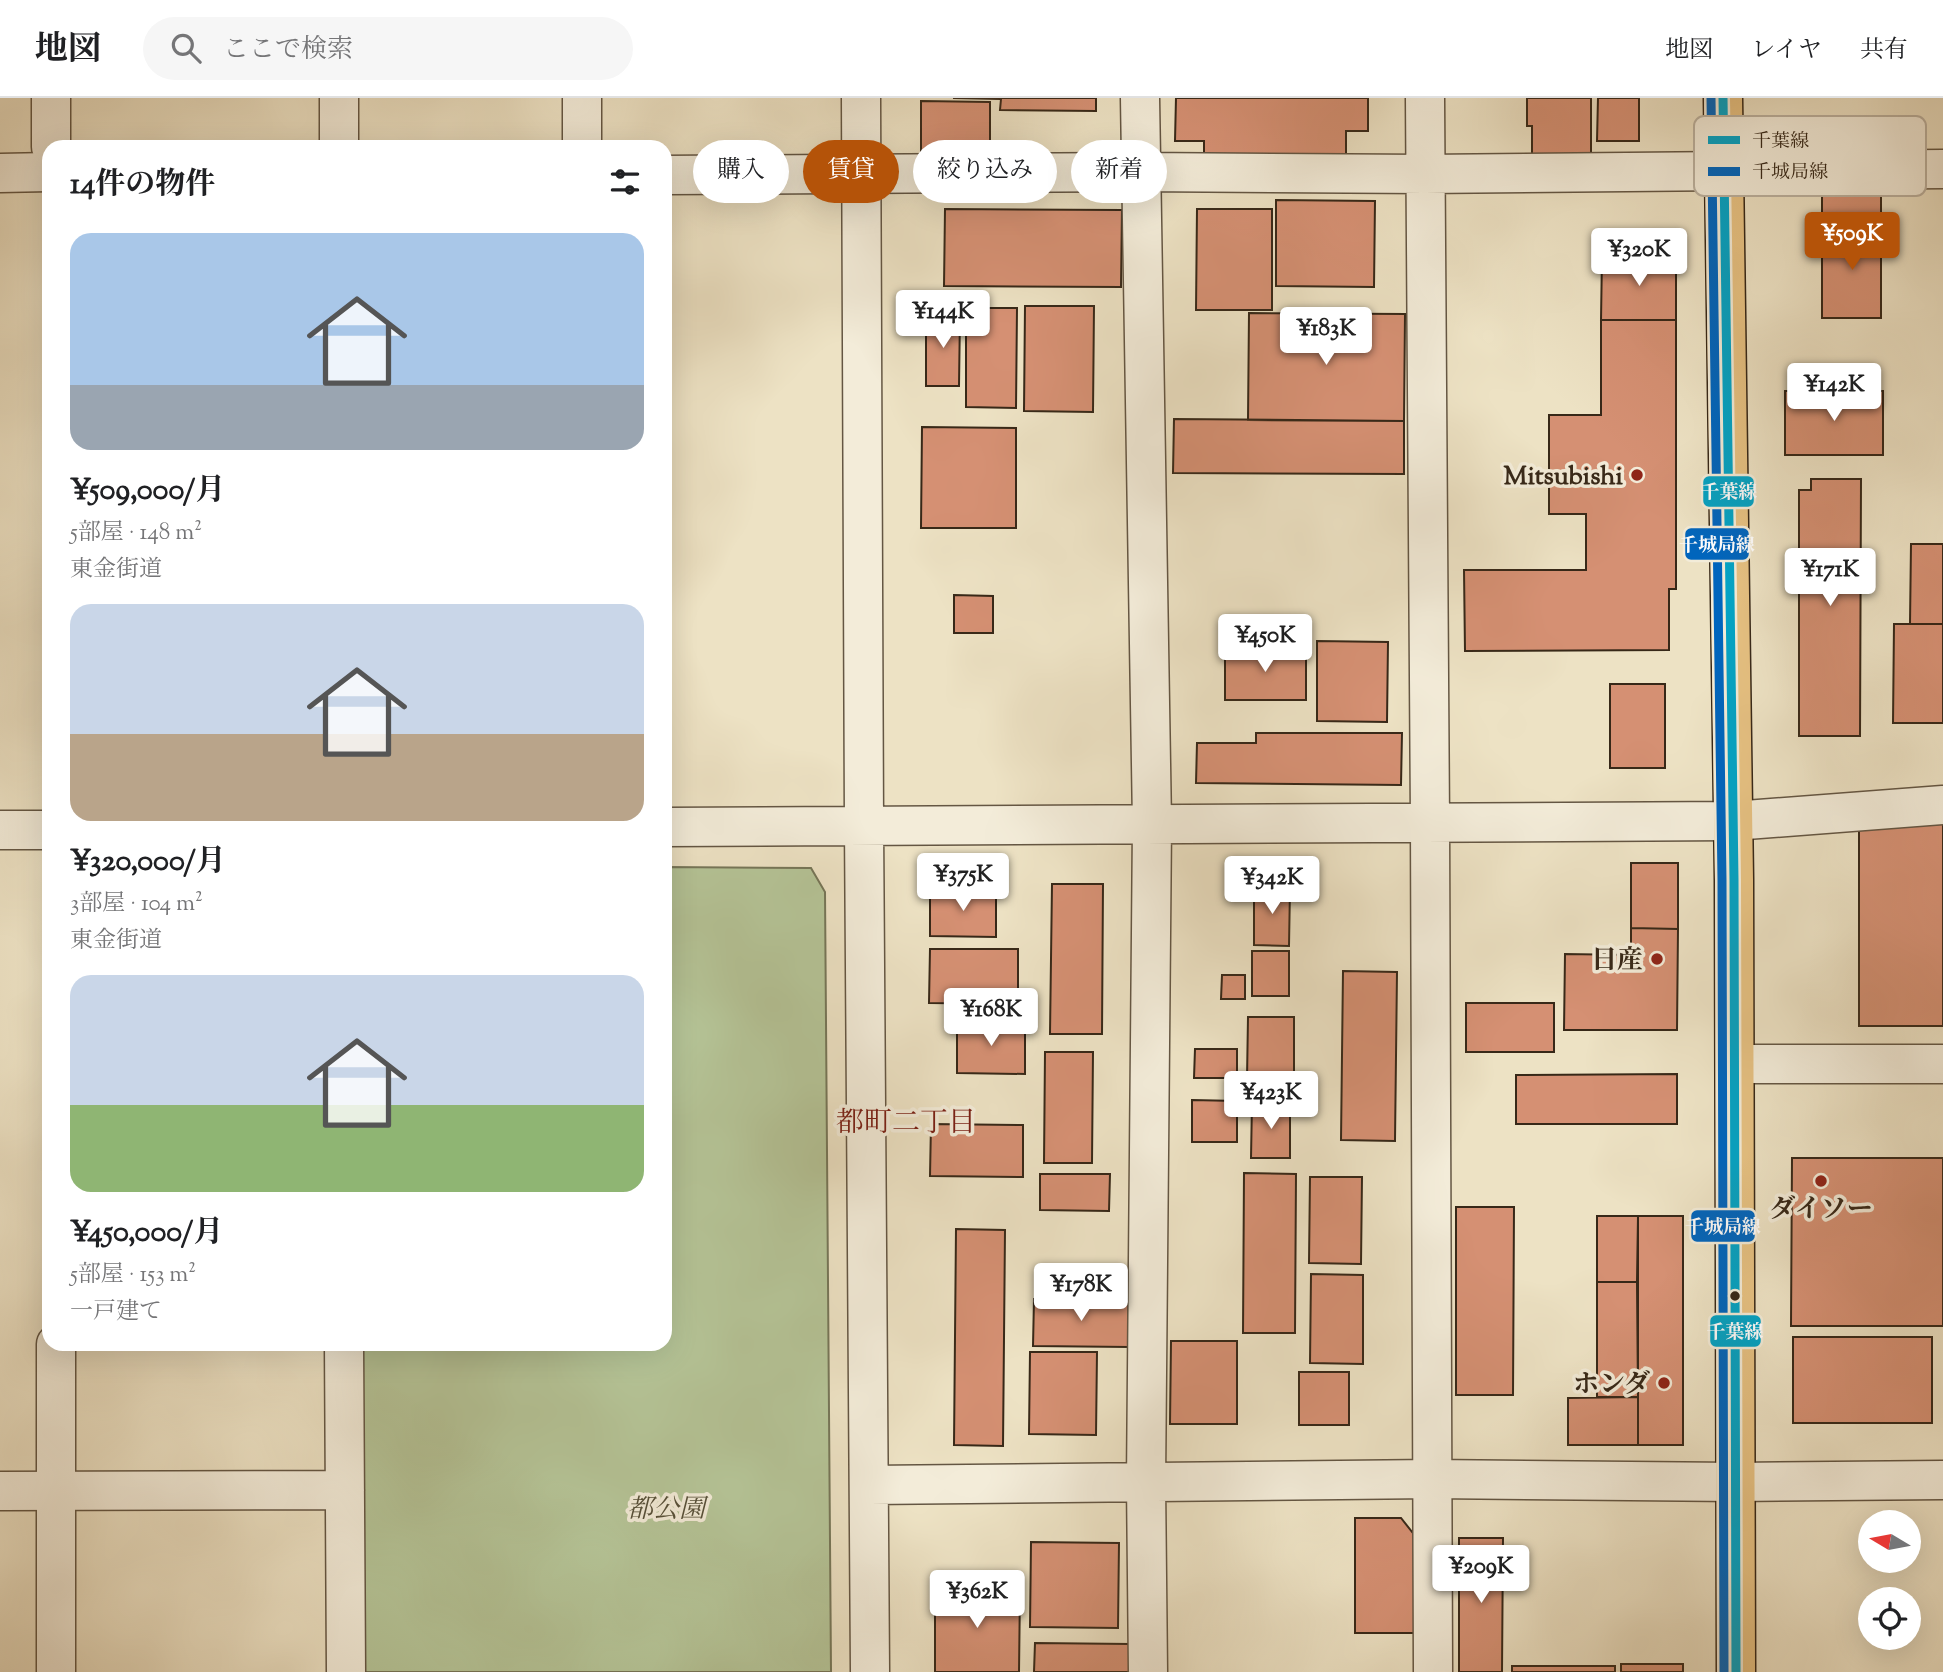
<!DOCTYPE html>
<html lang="ja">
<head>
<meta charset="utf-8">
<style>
  :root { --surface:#fff; --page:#f6f6f6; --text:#202124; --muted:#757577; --line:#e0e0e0; --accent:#b45309 }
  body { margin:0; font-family:"Sorts Mill Goudy","Noto Serif JP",serif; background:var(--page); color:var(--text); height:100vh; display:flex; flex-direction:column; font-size:26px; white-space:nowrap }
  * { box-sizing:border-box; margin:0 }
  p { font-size:23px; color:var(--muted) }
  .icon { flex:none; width:38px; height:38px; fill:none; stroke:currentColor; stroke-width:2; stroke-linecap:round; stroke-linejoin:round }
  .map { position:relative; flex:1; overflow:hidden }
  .sheet { position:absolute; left:42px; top:42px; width:630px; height:1211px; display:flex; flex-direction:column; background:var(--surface); border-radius:21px; box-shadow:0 7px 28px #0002 }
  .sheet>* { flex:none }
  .guide { position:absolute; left:693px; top:42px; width:665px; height:63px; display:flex; gap:14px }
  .needle { width:46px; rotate:280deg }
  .controls { position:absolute; left:1858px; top:1412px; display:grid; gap:14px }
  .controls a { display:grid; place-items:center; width:63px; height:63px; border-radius:50%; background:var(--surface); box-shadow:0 7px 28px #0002; font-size:35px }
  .price { position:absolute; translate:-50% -60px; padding:0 16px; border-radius:7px; background:#fff; color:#222; font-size:23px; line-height:46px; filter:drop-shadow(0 2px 4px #0008) }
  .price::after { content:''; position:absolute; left:50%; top:42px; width:21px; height:16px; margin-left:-10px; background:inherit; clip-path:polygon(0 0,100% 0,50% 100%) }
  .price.current { background:var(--accent); color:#fff }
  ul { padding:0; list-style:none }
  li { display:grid; align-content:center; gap:14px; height:371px; padding:0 28px }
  li span { display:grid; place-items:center; height:217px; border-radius:21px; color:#555 }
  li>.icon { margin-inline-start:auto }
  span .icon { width:126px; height:126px; fill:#fffc; stroke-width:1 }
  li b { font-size:30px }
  h2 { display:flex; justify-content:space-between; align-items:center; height:84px; padding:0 28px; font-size:30px }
  .chip { padding:0 24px; border-radius:32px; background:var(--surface); box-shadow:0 7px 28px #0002; font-size:24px; line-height:63px }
  .chip.current { background:var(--accent); color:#fff }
  header { display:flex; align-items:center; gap:42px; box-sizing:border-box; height:98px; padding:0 35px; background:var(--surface); border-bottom:2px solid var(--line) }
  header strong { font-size:33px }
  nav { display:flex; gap:38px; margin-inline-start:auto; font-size:24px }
  .search { width:490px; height:63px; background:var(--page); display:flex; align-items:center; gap:18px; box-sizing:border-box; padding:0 24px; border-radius:38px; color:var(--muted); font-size:26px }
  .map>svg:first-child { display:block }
</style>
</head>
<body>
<header>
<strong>地図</strong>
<div class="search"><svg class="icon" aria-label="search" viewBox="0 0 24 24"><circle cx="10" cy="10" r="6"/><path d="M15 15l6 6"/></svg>ここで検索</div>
<nav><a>地図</a><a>レイヤ</a><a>共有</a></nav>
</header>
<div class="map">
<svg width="1943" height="1574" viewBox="0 0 1943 1574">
  <rect width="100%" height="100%" fill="#ede2c4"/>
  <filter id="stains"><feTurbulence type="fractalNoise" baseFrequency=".00286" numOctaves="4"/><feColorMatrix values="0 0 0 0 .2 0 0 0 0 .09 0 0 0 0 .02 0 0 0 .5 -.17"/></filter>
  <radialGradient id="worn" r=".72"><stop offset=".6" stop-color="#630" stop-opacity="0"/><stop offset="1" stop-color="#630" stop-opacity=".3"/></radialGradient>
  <path fill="#b5c497" stroke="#767658" stroke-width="2" d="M665 769 811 770 825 794 831 1574H362L361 1246H665Z"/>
  <path fill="#d59073" stroke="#372818" stroke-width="2" d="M953 0H1096V13L1000 12 1001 1Z
    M1176 0H1368V33H1346V60H1204V43H1175Z
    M1527 0H1591V61H1532V28H1527Z
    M1598 0H1639V43H1597Z
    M921 3 990 4V53H921Z
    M1822 80 1881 81V129H1822Z
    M1276 102 1375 103 1374 189 1276 188Z
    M945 111 1122 112 1121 189 944 188Z
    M1197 111H1272V212H1196Z
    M1822 129H1881V220H1822Z
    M1676 157V222H1601L1602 158Z
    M1025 208H1094L1093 314 1024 313Z
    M966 210H1017L1016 310 966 309Z
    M926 215 960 216 959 288H926Z
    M1249 215 1405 216 1404 323 1248 322Z
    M1601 222H1676V491H1669V552L1465 553 1464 472H1586V416H1549V317H1601Z
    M1785 293H1883V357H1785Z
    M1174 321 1404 323V376L1173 375Z
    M922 329 1016 330V430H921Z
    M1811 381H1861L1860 638H1799V392H1811Z
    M1911 446H1943V526H1910Z
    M954 497 993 498V535H954Z
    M1894 526H1943V625H1893Z
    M1317 543 1388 544 1387 624 1317 623Z
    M1225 550 1306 551V602H1225Z
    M1610 586H1665V670H1610Z
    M1256 635H1402L1401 687 1196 685 1197 645H1256Z
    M1859 724H1943V928H1859Z
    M1631 765H1678V831L1631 830Z
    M1052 786H1103L1102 936H1050Z
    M1254 789 1290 790 1289 848 1254 847Z
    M930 790 996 791V839L930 838Z
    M1631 830 1678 831 1677 932H1564L1565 856 1631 857Z
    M930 851H1018V906L929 905Z
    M1252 853H1289V898H1252Z
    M1343 873 1397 874 1395 1043 1341 1042Z
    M1222 877H1245V901H1221Z
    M1466 905H1554V954H1466Z
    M1248 919H1294V982L1247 981Z
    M957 924 1025 925V976L957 975Z
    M1195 951H1237V980H1194Z
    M1045 954H1093L1092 1065H1044Z
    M1677 976V1026H1516V977Z
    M1192 1002 1237 1003V1044H1192Z
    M1252 1005 1290 1006V1060H1251Z
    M931 1026 1023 1027V1079L930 1078Z
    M1792 1060H1943V1228H1791Z
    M1244 1075 1296 1076 1295 1235H1243Z
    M1040 1076H1110L1109 1113 1040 1112Z
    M1310 1079H1362L1361 1166 1309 1165Z
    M1456 1109H1514L1513 1297H1456Z
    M1597 1118H1638L1637 1184H1597Z
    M1638 1118H1683V1347H1638Z
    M956 1131 1005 1132 1003 1348 954 1347Z
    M1311 1176 1363 1177V1266L1310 1265Z
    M1597 1184H1637L1638 1299H1597Z
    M1034 1201H1129V1249L1033 1248Z
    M1793 1239H1932V1325H1793Z
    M1171 1243H1237V1326H1170Z
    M1030 1254H1097L1096 1337 1029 1336Z
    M1299 1274H1349V1327H1299Z
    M1638 1299V1347H1568V1300Z
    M1355 1420H1401L1420 1444 1421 1535H1355Z
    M1459 1440H1503L1502 1574H1459Z
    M1031 1444 1119 1445 1118 1530 1030 1529Z
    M935 1491H1020L1019 1574H935Z
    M1035 1545 1130 1546V1574H1034Z
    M1621 1566H1683V1574H1621Z
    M1512 1568H1615V1574H1512Z"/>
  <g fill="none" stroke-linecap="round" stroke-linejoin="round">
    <g stroke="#645643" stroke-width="41">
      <path id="minor" d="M339 0V49
        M582 0V49
        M861 0 864 727 870 1574
        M1140 0 1152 726 1146 1384 1148 1574
        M1425 0 1430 724 1433 1574
        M0 75 49 74
        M665 77 1140 74 1425 76 1943 71
        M665 729 1733 723 1943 707
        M0 732H49
        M1735 966H1943
        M344 1246 346 1574
        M870 1387 1432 1381 1735 1384 1943 1382
        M0 1393 345 1392"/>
    </g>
    <g stroke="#645643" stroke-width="41">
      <path id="tertiary" d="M51 49V0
        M56 1246V1574"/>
    </g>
    <g stroke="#372818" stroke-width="41">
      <path id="trunk" d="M1723 0 1734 782 1736 1574"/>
    </g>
    <use href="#minor" stroke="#f3ecd9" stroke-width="38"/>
    <use href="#tertiary" stroke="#f3ecd9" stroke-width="38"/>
    <use href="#trunk" stroke="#e6c182" stroke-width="38"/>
    <g stroke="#f3ecd9" stroke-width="14">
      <path id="bus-1" d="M1723 0 1734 782 1736 1574"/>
    </g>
    <g stroke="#f3ecd9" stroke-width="14">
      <path id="bus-2" d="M1711 0 1722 782 1724 1574"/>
    </g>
    <use href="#bus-1" stroke="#03a3c5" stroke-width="9"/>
    <use href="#bus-2" stroke="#0065bd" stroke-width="9"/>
  </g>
  <g fill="#8f2418" stroke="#f3ecd9" stroke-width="2.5">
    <circle cx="1637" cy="377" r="7"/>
    <circle cx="1657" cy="861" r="7"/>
    <circle cx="1821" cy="1083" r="7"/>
    <circle cx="1664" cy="1285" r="7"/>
  </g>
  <circle fill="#372818" stroke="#f3ecd9" stroke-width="2.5" cx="1735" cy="1198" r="6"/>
  <g text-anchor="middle" stroke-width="7" stroke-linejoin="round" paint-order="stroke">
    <g font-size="26" font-weight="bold" fill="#372818" stroke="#f3ecd9" text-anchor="end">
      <text x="1623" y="386">Mitsubishi</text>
      <text x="1643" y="870">日産</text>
      <text x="1821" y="1119" text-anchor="middle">ダイソー</text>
      <text x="1650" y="1294">ホンダ</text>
    </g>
    <g font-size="26" font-style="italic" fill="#564f38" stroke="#f3ecd9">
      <text x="666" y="1419">都公園</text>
    </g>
    <g font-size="28" fill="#7a1f14" stroke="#f3ecd9">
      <text x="906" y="1033">都町二丁目</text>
    </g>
  </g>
  <rect x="1694" y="18" width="232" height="80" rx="10" fill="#f3ecd9" stroke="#bbb19f" stroke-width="2"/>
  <rect x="1708" y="38" width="32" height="8" fill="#03a3c5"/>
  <rect x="1708" y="69" width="32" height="9" fill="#0065bd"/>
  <g font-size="19" fill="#372818">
    <text x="1752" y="49">千葉線</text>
    <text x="1752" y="80">千城局線</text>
  </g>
  <g stroke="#f3ecd9" stroke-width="2.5">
    <rect x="1702" y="377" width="53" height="33" rx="7" fill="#03a3c5"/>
    <rect x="1684" y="429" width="66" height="34" rx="7" fill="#0065bd"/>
    <rect x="1690" y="1111" width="66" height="34" rx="7" fill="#0065bd"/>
    <rect x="1709" y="1216" width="53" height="34" rx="7" fill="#03a3c5"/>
  </g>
  <g font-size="19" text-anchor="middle" font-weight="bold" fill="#fff">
    <text x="1729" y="400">千葉線</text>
    <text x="1717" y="453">千城局線</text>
    <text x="1723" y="1135">千城局線</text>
    <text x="1735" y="1240">千葉線</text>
  </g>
  <rect width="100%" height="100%" filter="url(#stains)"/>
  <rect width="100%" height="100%" fill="url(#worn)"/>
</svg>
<div class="controls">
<a><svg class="needle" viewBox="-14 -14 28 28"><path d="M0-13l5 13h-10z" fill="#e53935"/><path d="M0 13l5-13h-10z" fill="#757577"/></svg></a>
<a><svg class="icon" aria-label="locate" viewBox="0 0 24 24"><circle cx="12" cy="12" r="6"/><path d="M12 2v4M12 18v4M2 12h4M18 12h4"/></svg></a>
</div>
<b class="price current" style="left:1852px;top:174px">¥509K</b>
<b class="price" style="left:1639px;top:190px">¥320K</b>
<b class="price" style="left:943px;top:252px">¥144K</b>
<b class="price" style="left:1326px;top:269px">¥183K</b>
<b class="price" style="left:1834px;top:325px">¥142K</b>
<b class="price" style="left:1830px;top:510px">¥171K</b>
<b class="price" style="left:1265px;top:576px">¥450K</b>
<b class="price" style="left:963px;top:815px">¥375K</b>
<b class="price" style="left:1272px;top:818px">¥342K</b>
<b class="price" style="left:991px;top:950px">¥168K</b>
<b class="price" style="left:1271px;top:1033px">¥423K</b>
<b class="price" style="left:1081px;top:1225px">¥178K</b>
<b class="price" style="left:1481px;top:1507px">¥209K</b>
<b class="price" style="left:977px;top:1532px">¥362K</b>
<div class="guide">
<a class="chip">購入</a>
<a class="chip current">賃貸</a>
<a class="chip">絞り込み</a>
<a class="chip">新着</a>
</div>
<section class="sheet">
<h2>14件の物件<svg class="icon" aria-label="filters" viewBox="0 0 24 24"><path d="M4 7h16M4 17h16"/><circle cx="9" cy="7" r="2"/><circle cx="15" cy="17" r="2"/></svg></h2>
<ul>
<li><span style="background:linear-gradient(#a9c7e8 70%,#9aa5b1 0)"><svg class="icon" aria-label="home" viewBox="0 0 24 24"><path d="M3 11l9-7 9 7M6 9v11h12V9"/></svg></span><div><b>¥509,000/月</b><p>5部屋 · 148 m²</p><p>東金街道</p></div></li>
<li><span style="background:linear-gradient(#c9d6e8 60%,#b9a48a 0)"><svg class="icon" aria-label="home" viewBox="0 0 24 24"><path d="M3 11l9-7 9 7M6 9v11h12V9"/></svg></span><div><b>¥320,000/月</b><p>3部屋 · 104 m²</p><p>東金街道</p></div></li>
<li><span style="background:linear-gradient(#c9d6e8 60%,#8fb573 0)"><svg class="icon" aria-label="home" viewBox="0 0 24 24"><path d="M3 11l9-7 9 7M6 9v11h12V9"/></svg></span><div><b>¥450,000/月</b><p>5部屋 · 153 m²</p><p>一戸建て</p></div></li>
</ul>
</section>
</div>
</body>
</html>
